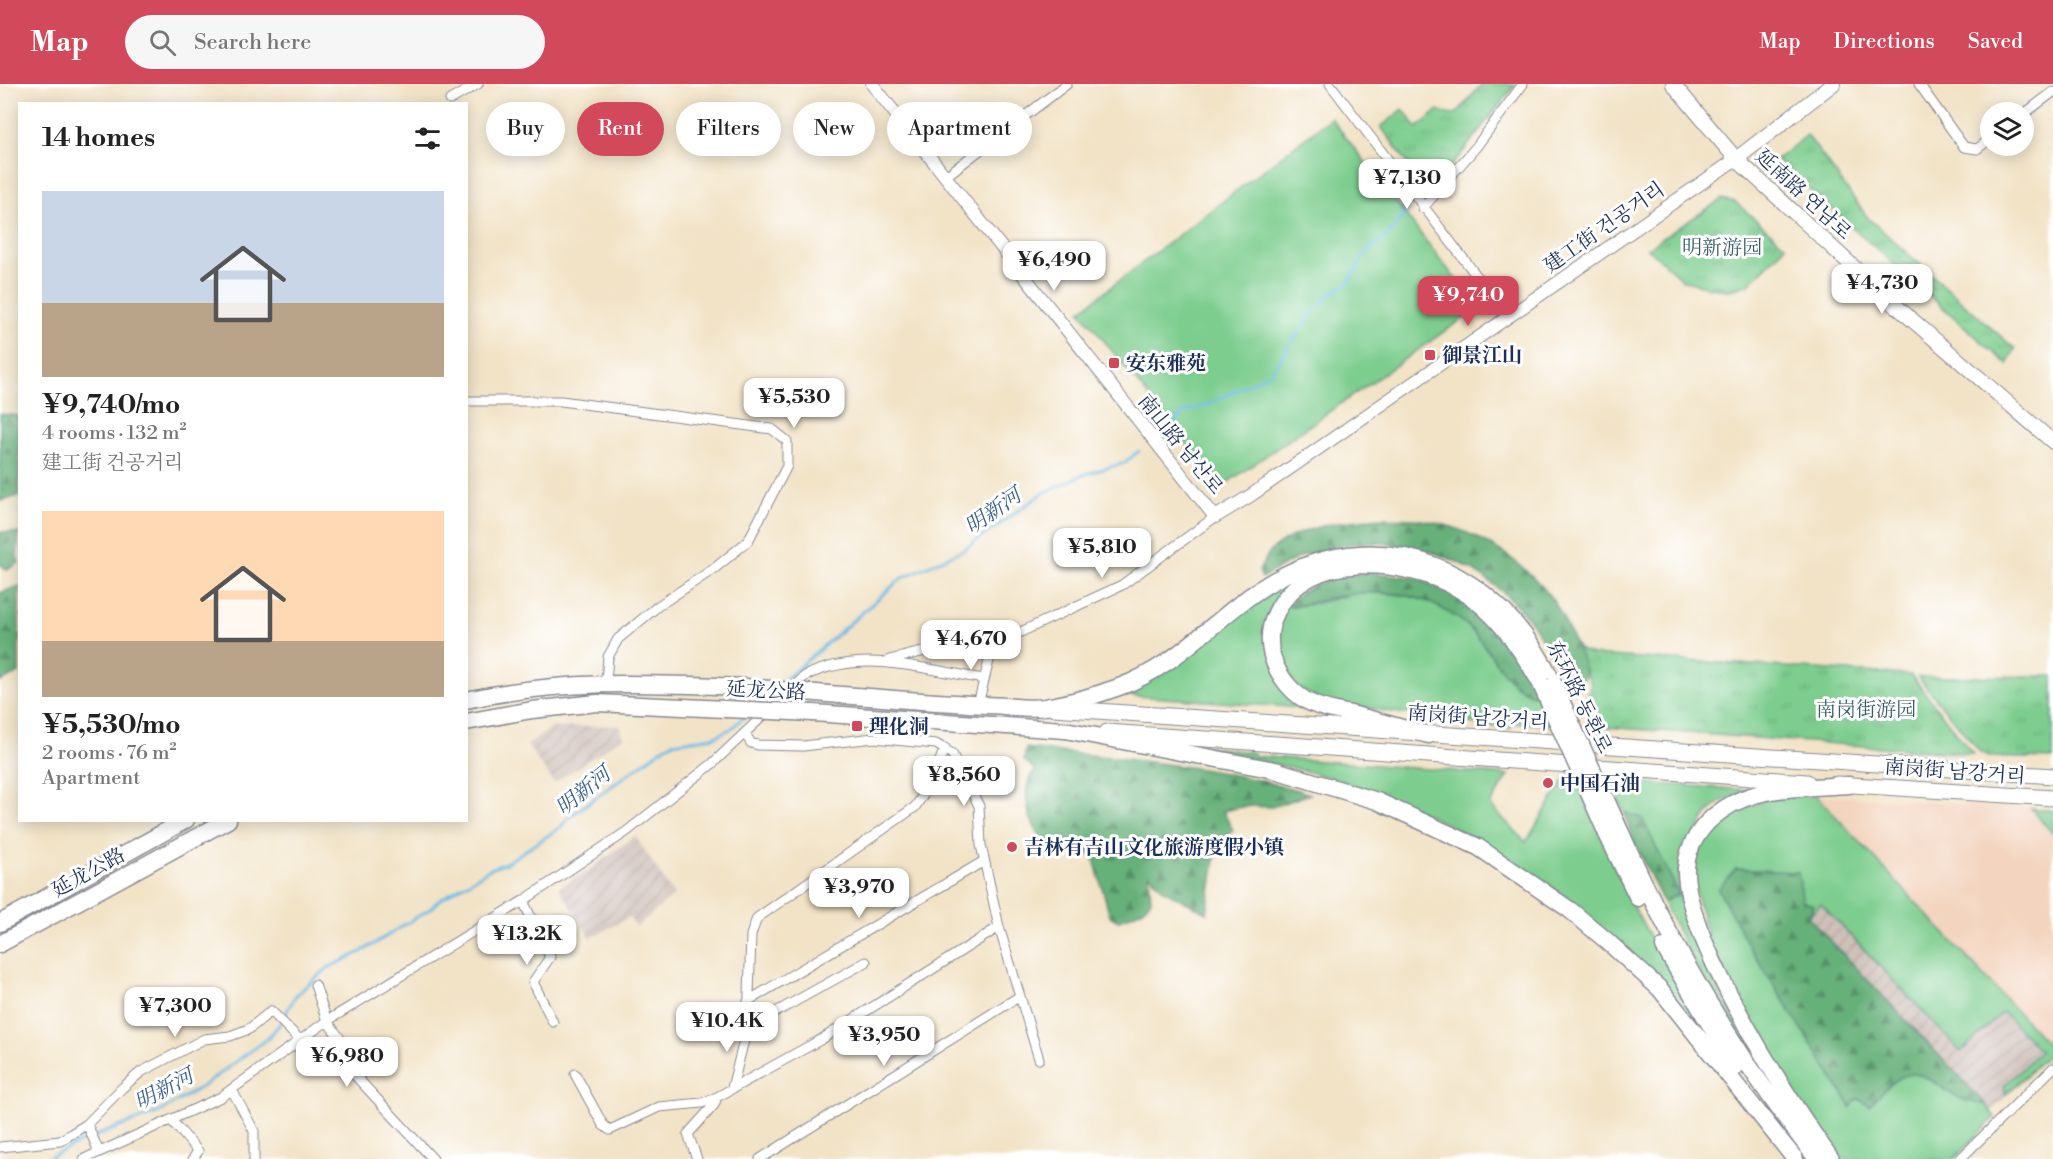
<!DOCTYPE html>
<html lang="en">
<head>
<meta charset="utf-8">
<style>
  :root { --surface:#fff; --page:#f6f6f6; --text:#222; --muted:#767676; --accent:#d1495b }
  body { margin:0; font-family:"Libre Bodoni","Noto Serif SC","Noto Serif KR",serif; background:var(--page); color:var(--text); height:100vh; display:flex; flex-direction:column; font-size:22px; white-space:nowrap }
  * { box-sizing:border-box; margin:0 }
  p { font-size:20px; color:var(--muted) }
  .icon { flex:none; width:33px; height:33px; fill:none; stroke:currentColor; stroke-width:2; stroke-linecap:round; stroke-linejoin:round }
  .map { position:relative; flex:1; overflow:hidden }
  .sheet { position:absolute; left:18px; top:18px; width:450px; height:720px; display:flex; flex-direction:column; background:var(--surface); border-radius:0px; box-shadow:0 3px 15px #0003 }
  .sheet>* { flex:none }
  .guide { position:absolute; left:486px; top:18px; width:570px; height:54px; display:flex; gap:12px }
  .fabs { position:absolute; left:1980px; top:18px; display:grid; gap:12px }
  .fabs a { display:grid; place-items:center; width:54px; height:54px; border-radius:50%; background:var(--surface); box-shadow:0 3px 15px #0003; font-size:30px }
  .price { position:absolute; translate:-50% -51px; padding:0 14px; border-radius:12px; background:#fff; color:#222; font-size:20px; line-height:39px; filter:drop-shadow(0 2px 3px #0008) }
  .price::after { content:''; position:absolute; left:50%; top:36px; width:18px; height:14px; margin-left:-9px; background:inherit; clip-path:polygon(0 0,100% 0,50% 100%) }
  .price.active { background:var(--accent); color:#fff }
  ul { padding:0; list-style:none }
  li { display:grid; align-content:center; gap:12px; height:318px; padding:0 24px }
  li span { display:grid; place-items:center; height:186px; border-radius:0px; color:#555 }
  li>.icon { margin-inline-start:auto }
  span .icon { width:108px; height:108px; fill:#fffc; stroke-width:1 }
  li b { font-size:26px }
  h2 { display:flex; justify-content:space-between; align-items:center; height:72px; padding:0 24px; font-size:26px }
  .tag { padding:0 21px; border-radius:27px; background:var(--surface); box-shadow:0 3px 15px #0003; font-size:21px; line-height:54px }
  .tag.active { background:var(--accent); color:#fff }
  header { display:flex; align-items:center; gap:36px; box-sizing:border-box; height:84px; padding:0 30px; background:var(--accent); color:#fff }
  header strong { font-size:28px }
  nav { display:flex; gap:33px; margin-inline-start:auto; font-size:21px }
  .search { width:420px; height:54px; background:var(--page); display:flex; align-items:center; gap:15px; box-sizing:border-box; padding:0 21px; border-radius:33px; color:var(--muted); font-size:22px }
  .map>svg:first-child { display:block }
</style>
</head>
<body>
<header>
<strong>Map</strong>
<div class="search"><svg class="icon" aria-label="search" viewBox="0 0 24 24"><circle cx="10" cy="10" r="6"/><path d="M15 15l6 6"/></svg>Search here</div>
<nav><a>Map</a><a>Directions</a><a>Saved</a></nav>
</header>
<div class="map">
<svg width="2053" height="1075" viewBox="0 0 2053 1075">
  <defs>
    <pattern id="industrial-furrows" width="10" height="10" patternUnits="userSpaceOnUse" patternTransform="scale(1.5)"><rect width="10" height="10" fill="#cfc0ba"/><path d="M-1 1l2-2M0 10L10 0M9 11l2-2" fill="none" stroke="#b1a5a2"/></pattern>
    <pattern id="forest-firs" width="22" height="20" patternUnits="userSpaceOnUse" patternTransform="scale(1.5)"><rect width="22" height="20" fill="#66b079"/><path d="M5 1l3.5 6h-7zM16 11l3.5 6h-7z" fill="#539066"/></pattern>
    <pattern id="park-tufts" width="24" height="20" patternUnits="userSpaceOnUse" patternTransform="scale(1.5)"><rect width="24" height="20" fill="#7dcd8e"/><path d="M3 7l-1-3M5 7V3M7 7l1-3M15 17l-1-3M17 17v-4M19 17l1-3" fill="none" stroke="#6bb07d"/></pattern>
  </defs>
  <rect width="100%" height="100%" fill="#fff"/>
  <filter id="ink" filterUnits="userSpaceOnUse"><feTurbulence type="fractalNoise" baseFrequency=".0167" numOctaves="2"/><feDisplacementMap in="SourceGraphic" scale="12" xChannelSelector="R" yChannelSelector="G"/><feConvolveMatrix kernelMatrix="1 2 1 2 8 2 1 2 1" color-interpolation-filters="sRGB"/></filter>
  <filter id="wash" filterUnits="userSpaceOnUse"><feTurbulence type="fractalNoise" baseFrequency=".008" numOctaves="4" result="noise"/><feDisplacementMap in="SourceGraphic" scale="24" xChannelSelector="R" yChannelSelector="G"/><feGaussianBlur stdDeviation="1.35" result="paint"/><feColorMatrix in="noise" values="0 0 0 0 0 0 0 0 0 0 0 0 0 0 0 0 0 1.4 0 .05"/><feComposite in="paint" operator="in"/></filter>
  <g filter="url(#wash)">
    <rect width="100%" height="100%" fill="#f2e3c6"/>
    <path fill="#f3d4be" d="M1816 711 2031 724 2053 750V966Z"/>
    <path fill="url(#industrial-furrows)" d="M620 641 623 653 554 699 527 661 551 644Z
      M635 752 674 811 636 843 629 833 591 854 559 804 595 782Z
      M1798 788 1895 798 2053 966 1943 1075 1851 1023 1749 862Z"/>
    <path fill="#7dcd8e" stroke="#4c7e76" stroke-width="1.5" d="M1331 34 1478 224 1221 403 1080 227Z
      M1279 500 1283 504 1269 528 1265 547 1303 624 1121 611Z
      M1360 509C1400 507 1447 515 1474 549 1496 575 1504 600 1539 611L1553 641 1511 639V645L1324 618 1297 603 1279 577 1276 546 1286 522C1309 524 1336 513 1360 509Z
      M1209 663 1254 669V672L1509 691 1490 721 1526 758 1568 690H1573L1629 816 1694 928 1692 934C1651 895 1612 851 1567 815 1503 763 1397 711 1317 690 1279 679 1240 673 1201 666Z
      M1611 697 1751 706C1715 718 1708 722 1693 757 1689 767 1682 777 1680 787 1668 836 1747 953 1772 999L1769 998 1693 877 1663 818 1678 810 1642 734 1624 728Z
      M1816 711 2053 966 2006 1010 2004 1002 2040 967 2003 928 1961 968 1821 820 1807 833 1802 812 1736 785 1851 1023 1857 1014 1870 1022C1926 952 1929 1018 1985 1020L1995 1033 1954 1075H1836L1800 1022 1709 859 1691 791 1696 771 1705 754 1716 741 1728 732 1767 715Z
      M2031 724 2053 727V750Z"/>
    <path fill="url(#forest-firs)" stroke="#40706c" stroke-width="1.5" d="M0 330 20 332 19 412 0 417Z
      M1385 434C1397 435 1410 434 1422 436 1471 443 1523 475 1552 515 1560 526 1565 539 1571 551 1583 575 1593 585 1577 609 1563 597 1558 584 1549 568 1541 552 1530 536 1518 523 1464 464 1377 443 1303 472 1289 477 1276 486 1262 494L1259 487C1263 480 1266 472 1271 467 1297 441 1350 436 1385 434Z
      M0 448 19 449 17 472 19 479 7 486 0 480Z
      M1367 488 1418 494 1467 518 1506 554 1539 611C1511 613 1489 563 1472 546 1465 539 1455 532 1446 527 1411 506 1370 505 1331 514 1314 517 1304 523 1286 522 1308 497 1336 493 1367 488Z
      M19 502V589L0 598V509Z
      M1026 664C1121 675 1218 681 1310 710L1272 723 1246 722 1223 727 1233 746 1217 762 1207 829 1165 807 1149 790 1151 816 1142 826 1118 837 1110 832 1094 775 1078 760 1069 761 1061 767C1054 762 1043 756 1038 749 1027 732 1020 702 1035 686L1024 676Z
      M1624 728 1642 734 1679 810 1663 818 1631 752Z
      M1736 785 1798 788 1803 818 1814 821 1808 833 1985 1020C1929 1018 1926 952 1870 1022L1857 1014 1851 1023 1749 862 1718 805Z"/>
    <path fill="url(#park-tufts)" stroke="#4c7e76" stroke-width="1.5" d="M1482 0H1516L1430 110 1381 43 1403 25 1417 44 1438 26 1451 31 1457 29Z
      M1807 51 1868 134 2015 265 2007 280 1776 76Z
      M1722 115 1735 118 1786 162 1748 201 1729 206 1711 204 1683 196 1647 164Z
      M1578 565 1593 571 1911 591 1973 670 1592 642 1583 617 1591 601Z
      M2053 592V675L1992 673 1981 669 1918 593Z"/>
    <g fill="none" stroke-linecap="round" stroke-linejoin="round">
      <path stroke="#6cbbe7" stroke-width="3" d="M1172 341 1184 328 1205 322 1271 289 1311 231 1328 212 1349 198 1365 170 1390 149 1407 126
        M780 600 902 494 963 466 1042 410 1082 391 1124 379 1139 367
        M758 621 768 611
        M46 1075 85 1056 161 1027 203 1002 268 954 279 941 296 911 328 884 361 868 430 825 438 817 490 785 506 779 561 743 569 733 665 663 672 659 714 653 732 644 746 631"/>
    </g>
  </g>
  <g filter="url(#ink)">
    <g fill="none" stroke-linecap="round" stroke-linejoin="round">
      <g stroke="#868992" stroke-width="11">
        <path id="minor" d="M1330 0 1508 233
          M1919 0 1964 63 1977 65 1990 55
          M450 16 478 0
          M2024 30 2053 8
          M946 92 1067 0
          M1423 124 1476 63 1523 0
          M466 317H561L772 345 787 357V382L748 457 715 484 658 522 618 555 608 573 606 598
          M889 576 950 561H993L1122 501 1215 433
          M978 620 993 561
          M745 650 751 659 758 661 803 662 874 654 936 660 952 670 979 722 981 761 999 843 1039 975
          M523 817 550 873 533 898 553 938
          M315 901 327 937 344 960 348 984 433 1075
          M748 917 984 777
          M748 940 767 933 866 878
          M575 990 603 1041 610 1046 659 1023 702 1019 717 1013 822 955 999 843
          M732 1004 748 940 751 851 757 834 915 723 930 701 945 664
          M232 1006 254 1047V1075
          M171 1036 198 1067 193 1075
          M87 1040 99 1068
          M0 1063 60 1057 87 1040 122 1004 141 988 204 955 230 952 249 945 271 927 302 958
          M84 1075 221 1013 327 937 523 817 626 748 712 680 805 592C862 564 924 585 983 595
          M697 1075 688 1050 714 1021 717 1013
          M760 1075 1020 912
          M1960 1075 2053 984"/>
      </g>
      <g stroke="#868992" stroke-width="14">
        <path id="tertiary" d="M872 0 1215 433 1250 412 1736 75"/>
      </g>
      <g stroke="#868992" stroke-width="16">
        <path id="secondary" d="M1673 0 1736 75 1895 221 2053 358
          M1736 75 1833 0"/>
      </g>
      <g stroke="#868992" stroke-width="17">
        <path id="primary" d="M1053 624 2053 692
          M1107 648 1807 698
          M1837 700 2053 714"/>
      </g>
      <g stroke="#868992" stroke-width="19">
        <path id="trunk" d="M828 610C880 614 933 618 986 621 1005 621 1027 626 1045 623 1069 619 1097 611 1119 603 1181 581 1220 527 1275 496 1388 432 1504 491 1554 601
          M466 616C563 595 647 599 745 603
          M813 629 1065 646 1275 686 1377 717 1478 763 1570 826 1607 857 1660 905 1795 1075
          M466 638 532 626 597 619 726 625
          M1429 651C1404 645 1379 637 1355 631 1340 627 1324 626 1311 619 1293 611 1279 593 1273 575 1268 559 1269 542 1277 527 1308 465 1405 475 1457 504 1494 524 1519 562 1540 598
          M1621 749C1672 865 1738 975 1817 1075
          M1607 750 1638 814
          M0 839 186 736
          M0 860 228 736
          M1664 863 1735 983
          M1831 1075C1788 1015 1684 854 1686 784 1687 761 1703 739 1721 727 1756 701 1807 704 1849 701"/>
      </g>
      <use href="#minor" stroke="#fff" stroke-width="9"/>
      <use href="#tertiary" stroke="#fff" stroke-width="12"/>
      <use href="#secondary" stroke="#fff" stroke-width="14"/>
      <use href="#primary" stroke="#fff" stroke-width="15"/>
      <use href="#trunk" stroke="#fff" stroke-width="16"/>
      <g stroke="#868992" stroke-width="19" stroke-linecap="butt">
        <path id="trunk-bridge" d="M1540 598 1607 750
          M1554 601 1621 749
          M745 603 828 610
          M726 625 813 629"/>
      </g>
      <use href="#trunk-bridge" stroke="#fff" stroke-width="16"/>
    </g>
  </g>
  <g fill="#d1495b" stroke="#fff" stroke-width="2">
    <rect x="1424" y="265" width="12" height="12" rx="3"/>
    <rect x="1108" y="273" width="12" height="12" rx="3"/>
    <rect x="851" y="636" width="12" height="12" rx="3"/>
    <circle cx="1548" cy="699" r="6"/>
    <circle cx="1012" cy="763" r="6"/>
  </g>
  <g text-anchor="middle" stroke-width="6" stroke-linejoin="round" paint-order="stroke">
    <g font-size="20" fill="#1b2f5e" stroke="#fff">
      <text transform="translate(1804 110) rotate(43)" y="7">延南路 연남로</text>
      <text transform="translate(1604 143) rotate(-35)" y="7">建工街 건공거리</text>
      <text transform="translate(1181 360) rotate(51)" y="7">南山路 남산로</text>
      <text transform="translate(766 606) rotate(3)" y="7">延龙公路</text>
      <text transform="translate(1580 613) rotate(64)" y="7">东环路 동환로</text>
      <text transform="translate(1478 633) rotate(4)" y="7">南岗街 남강거리</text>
      <text transform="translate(1955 687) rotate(4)" y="7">南岗街 남강거리</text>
      <text transform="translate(88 788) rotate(-29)" y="7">延龙公路</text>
    </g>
    <g font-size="20" fill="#385e6c" stroke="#fff">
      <text x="1722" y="170">明新游园</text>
      <text x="1866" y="632">南岗街游园</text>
    </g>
    <g font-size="20" font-weight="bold" fill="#1b2f5e" stroke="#fff" text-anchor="start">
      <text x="1442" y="278">御景江山</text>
      <text x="1126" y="286">安东雅苑</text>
      <text x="869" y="649">理化洞</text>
      <text x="1560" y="706">中国石油</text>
      <text x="1024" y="770">吉林有吉山文化旅游度假小镇</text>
    </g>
    <g font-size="21" font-style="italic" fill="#37608e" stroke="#fff">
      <text transform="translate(993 427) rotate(-35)" y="7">明新河</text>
      <text transform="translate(583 707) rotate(-39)" y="7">明新河</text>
      <text transform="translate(164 1005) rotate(-28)" y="7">明新河</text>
    </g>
  </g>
</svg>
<div class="fabs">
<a><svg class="icon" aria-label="layers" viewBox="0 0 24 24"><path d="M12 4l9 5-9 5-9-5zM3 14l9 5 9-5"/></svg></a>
</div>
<b class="price" style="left:1407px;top:126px">¥7,130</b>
<b class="price" style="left:1054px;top:208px">¥6,490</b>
<b class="price" style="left:1882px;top:231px">¥4,730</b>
<b class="price active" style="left:1468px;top:243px">¥9,740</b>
<b class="price" style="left:794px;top:345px">¥5,530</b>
<b class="price" style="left:1102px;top:495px">¥5,810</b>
<b class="price" style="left:971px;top:587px">¥4,670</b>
<b class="price" style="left:964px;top:723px">¥8,560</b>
<b class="price" style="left:859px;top:835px">¥3,970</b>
<b class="price" style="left:527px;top:882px">¥13.2K</b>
<b class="price" style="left:175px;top:954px">¥7,300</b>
<b class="price" style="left:727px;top:969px">¥10.4K</b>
<b class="price" style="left:884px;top:983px">¥3,950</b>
<b class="price" style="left:347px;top:1004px">¥6,980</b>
<div class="guide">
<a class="tag">Buy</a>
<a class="tag active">Rent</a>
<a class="tag">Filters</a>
<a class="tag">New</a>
<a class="tag">Apartment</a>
</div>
<section class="sheet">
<h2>14 homes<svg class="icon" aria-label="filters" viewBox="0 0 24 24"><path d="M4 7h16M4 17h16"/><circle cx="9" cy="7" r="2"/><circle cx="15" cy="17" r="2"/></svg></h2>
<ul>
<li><span style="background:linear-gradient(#c9d6e8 60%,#b9a48a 0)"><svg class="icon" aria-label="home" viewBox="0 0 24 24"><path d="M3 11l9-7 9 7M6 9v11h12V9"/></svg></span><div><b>¥9,740/mo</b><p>4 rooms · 132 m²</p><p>建工街 건공거리</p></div></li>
<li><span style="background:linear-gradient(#ffd9b3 70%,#b9a48a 0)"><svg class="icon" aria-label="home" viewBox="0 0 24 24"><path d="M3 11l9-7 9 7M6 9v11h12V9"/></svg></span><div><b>¥5,530/mo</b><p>2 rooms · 76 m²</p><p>Apartment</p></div></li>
</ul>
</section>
</div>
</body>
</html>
